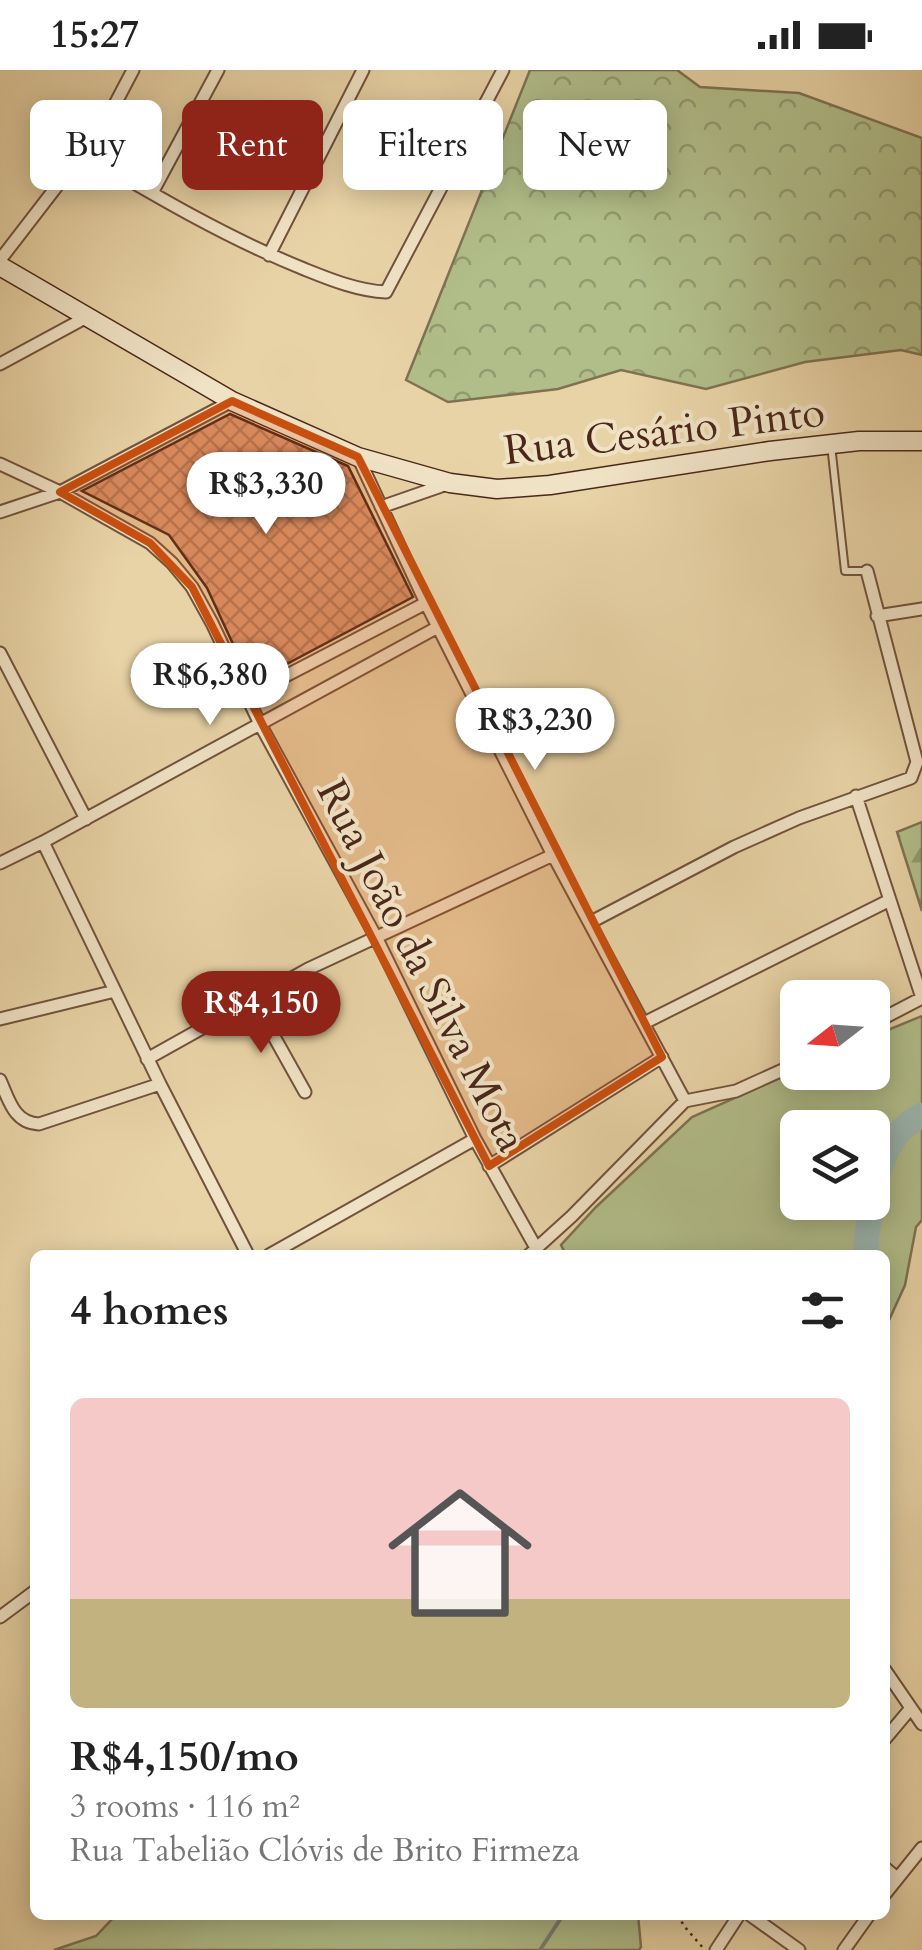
<!DOCTYPE html>
<html lang="en">
<head>
<meta charset="utf-8">
<style>
  :root { --surface:#fff; --page:#f2f2f2; --text:#222; --muted:#767676; --accent:#8f2418 }
  body { margin:0; font-family:Cardo,serif; background:var(--page); color:var(--text); height:100vh; display:flex; flex-direction:column; font-size:38px; white-space:nowrap }
  * { box-sizing:border-box; margin:0 }
  p { font-size:32px; color:var(--muted) }
  .icon { flex:none; width:55px; height:55px; fill:none; stroke:currentColor; stroke-width:2; stroke-linecap:round; stroke-linejoin:round }
  .map { position:relative; flex:1; overflow:hidden }
  .panel { position:absolute; left:30px; top:1180px; width:860px; height:670px; display:flex; flex-direction:column; background:var(--surface); border-radius:15px; box-shadow:0 5px 25px #0003 }
  .panel>* { flex:none }
  .hud { position:absolute; left:30px; top:30px; width:862px; height:90px; display:flex; gap:20px }
  .needle { width:65px; rotate:253deg }
  .buttons { position:absolute; left:780px; top:910px; display:grid; gap:20px }
  .buttons a { display:grid; place-items:center; width:110px; height:110px; border-radius:15px; background:var(--surface); box-shadow:0 5px 25px #0003; font-size:50px }
  .price { position:absolute; translate:-50% -85px; padding:0 22px; border-radius:35px; background:#fff; color:#222; font-size:32px; line-height:65px; filter:drop-shadow(0 2px 5px #0008) }
  .price::after { content:''; position:absolute; left:50%; top:60px; width:30px; height:22px; margin-left:-15px; background:inherit; clip-path:polygon(0 0,100% 0,50% 100%) }
  .price.current { background:var(--accent); color:#fff }
  ul { padding:0; list-style:none }
  li { display:grid; align-content:center; gap:20px; height:530px; padding:0 40px }
  li span { display:grid; place-items:center; height:310px; border-radius:15px; color:#555 }
  li>.icon { margin-inline-start:auto }
  span .icon { width:180px; height:180px; fill:#fffc; stroke-width:1 }
  li b { font-size:42px }
  h2 { display:flex; justify-content:space-between; align-items:center; height:120px; padding:0 40px; font-size:42px }
  .pill { padding:0 35px; border-radius:15px; background:var(--surface); box-shadow:0 5px 25px #0003; font-size:35px; line-height:90px }
  .pill.current { background:var(--accent); color:#fff }
  .status { display:flex; justify-content:space-between; align-items:center; height:70px; padding:0 50px; background:var(--surface); direction:ltr }
  .status svg { height:28px; fill:currentColor }
  .map>svg:first-child { display:block }
</style>
</head>
<body>
<div class="status"><b>15:27</b><svg viewBox="0 0 49 12"><path d="M0 12V9h3v3zM5 12V6h3v6zM10 12V3h3v9zM15 12V0h3v12zM26 1h20v11H26zM47 4h2v5h-2z"/></svg></div>
<div class="map">
<svg width="922" height="1880" viewBox="0 0 922 1880">
  <defs>
    <pattern id="forest-firs" width="22" height="20" patternUnits="userSpaceOnUse" patternTransform="scale(2.5)"><rect width="22" height="20" fill="#b1be8a"/><path d="M5 1l3.5 6h-7zM16 11l3.5 6h-7z" fill="#929a70"/></pattern>
    <pattern id="park-crowns" width="20" height="18" patternUnits="userSpaceOnUse" patternTransform="scale(2.5)"><rect width="20" height="18" fill="#b1be8a"/><path d="M2 6a3 3 0 1 1 6 0M12 15a3 3 0 1 1 6 0" fill="none" stroke="#929a70"/></pattern>
    <pattern id="building-cross-hatch" width="8" height="8" patternUnits="userSpaceOnUse" patternTransform="scale(2.5)"><rect width="8" height="8" fill="#da966e"/><path d="M0 0l8 8M0 8l8-8" fill="none" stroke="#b37a5a"/></pattern>
  </defs>
  <rect width="100%" height="100%" fill="#e8d3a6"/>
  <filter id="stains"><feTurbulence type="fractalNoise" baseFrequency=".002" numOctaves="4"/><feColorMatrix values="0 0 0 0 .2 0 0 0 0 .09 0 0 0 0 .02 0 0 0 .5 -.17"/></filter>
  <radialGradient id="worn" r=".72"><stop offset=".6" stop-color="#630" stop-opacity="0"/><stop offset="1" stop-color="#630" stop-opacity=".3"/></radialGradient>
  <path fill="#b1be8a" stroke="#7e7252" stroke-width="2.5" fill-rule="evenodd" d="M922 946V1150L916 1157 905 1215 885 1259V1185H566L561 1175 596 1137 692 1047 797 1000 798 1002H872L873 966ZM798 1058H872V1132H798Z
    M116 1845H638L641 1877 639 1880H54L96 1866Z"/>
  <path fill="url(#forest-firs)" stroke="#7e7252" stroke-width="2.5" d="M922 752V841L897 762Z"/>
  <path fill="url(#park-crowns)" stroke="#7e7252" stroke-width="2.5" d="M530 0H677L700 17 799 23 922 68V285L901 280 805 292 706 319 621 300 558 319 448 332 406 310Z"/>
  <g fill="none" stroke-linecap="round" stroke-linejoin="round">
    <path stroke="#7a7d74" stroke-width="4" d="M540 1880 563 1845"/>
    <path stroke="#9ab6b0" stroke-width="25" d="M872 1129C881 1092 887 1063 922 1045
      M867 1185 866 1173 872 1132"/>
  </g>
  <path fill="url(#building-cross-hatch)" stroke="#4a2719" stroke-width="2.5" d="M230 344 348 396 413 527 251 613 207 518 169 465 82 421Z"/>
  <g fill="none" stroke-linecap="round" stroke-linejoin="round">
    <g stroke="#72523c" stroke-width="10">
      <path id="lane" d="M831 375 845 501H866"/>
    </g>
    <g stroke="#72523c" stroke-width="15">
      <path id="street" d="M83 83C154 125 227 168 304 199 329 209 358 221 386 222L503 0
        M152 123 218 0
        M269 185 363 0
        M0 190 104 55 133 0
        M0 294 85 248
        M358 387 426 533 553 785 685 1031
        M0 394 60 422 150 473 172 493 192 517 212 553 260 654 377 869 475 1069 540 1185
        M381 437 450 413
        M0 442 60 422 232 331
        M877 546 922 539
        M0 583 86 749
        M247 626 426 533
        M856 726 922 928
        M43 772 160 1014 248 1185
        M0 793 43 772 438 557
        M591 852 734 777 799 748 911 708 917 692 867 501
        M253 929 305 1022
        M0 949 115 921
        M644 953 890 830
        M872 954 922 928
        M147 989 308 899 553 785
        M0 1010C9 1030 14 1053 39 1054L160 1014
        M489 1096 662 987
        M269 1185 475 1069
        M529 1185 572 1146 685 1031 736 1021 798 993
        M0 1547 35 1521
        M885 1600 922 1654
        M885 1669 911 1638
        M885 1798 897 1808
        M885 1824 922 1778
        M750 1845 799 1880
        M716 1880 739 1845
        M844 1880 869 1845"/>
    </g>
    <g stroke="#4a2719" stroke-width="21">
      <path id="secondary" d="M0 196 232 331 358 387 450 413 497 419 550 415 770 381 859 371H922"/>
    </g>
    <path stroke="#4a2719" stroke-width="2.5" stroke-dasharray="2.5 5" stroke-linecap="butt" d="M678 1845 684 1856 704 1879"/>
    <use href="#lane" stroke="#f0e2c5" stroke-width="6"/>
    <use href="#street" stroke="#f0e2c5" stroke-width="11"/>
    <use href="#secondary" stroke="#f0e2c5" stroke-width="18"/>
  </g>
  <path fill="#c84f0f" fill-opacity="0.2" stroke="#c84f0f" stroke-width="8" stroke-linejoin="round" d="M232 331 358 387 662 987 489 1096 192 517 150 473 60 422Z"/>
  <g text-anchor="middle" stroke-width="8" stroke-linejoin="round" paint-order="stroke">
    <g font-size="42" fill="#4a2719" stroke="#f0e2c5">
      <text transform="translate(664 360) rotate(-7)" y="15">Rua Cesário Pinto</text>
      <text transform="translate(423 895) rotate(63)" y="15">Rua João da Silva Mota</text>
    </g>
  </g>
  <rect width="100%" height="100%" filter="url(#stains)"/>
  <rect width="100%" height="100%" fill="url(#worn)"/>
</svg>
<div class="buttons">
<a><svg class="needle" viewBox="-14 -14 28 28"><path d="M0-13l5 13h-10z" fill="#e53935"/><path d="M0 13l5-13h-10z" fill="#767676"/></svg></a>
<a><svg class="icon" aria-label="layers" viewBox="0 0 24 24"><path d="M12 4l9 5-9 5-9-5zM3 14l9 5 9-5"/></svg></a>
</div>
<b class="price" style="left:266px;top:467px">R$3,330</b>
<b class="price" style="left:210px;top:658px">R$6,380</b>
<b class="price" style="left:535px;top:703px">R$3,230</b>
<b class="price current" style="left:261px;top:986px">R$4,150</b>
<div class="hud">
<a class="pill">Buy</a>
<a class="pill current">Rent</a>
<a class="pill">Filters</a>
<a class="pill">New</a>
</div>
<section class="panel">
<h2>4 homes<svg class="icon" aria-label="filters" viewBox="0 0 24 24"><path d="M4 7h16M4 17h16"/><circle cx="9" cy="7" r="2"/><circle cx="15" cy="17" r="2"/></svg></h2>
<ul>
<li><span style="background:linear-gradient(#f6c9c9 65%,#c2b280 0)"><svg class="icon" aria-label="home" viewBox="0 0 24 24"><path d="M3 11l9-7 9 7M6 9v11h12V9"/></svg></span><div><b>R$4,150/mo</b><p>3 rooms · 116 m²</p><p>Rua Tabelião Clóvis de Brito Firmeza</p></div></li>
</ul>
</section>
</div>
</body>
</html>
